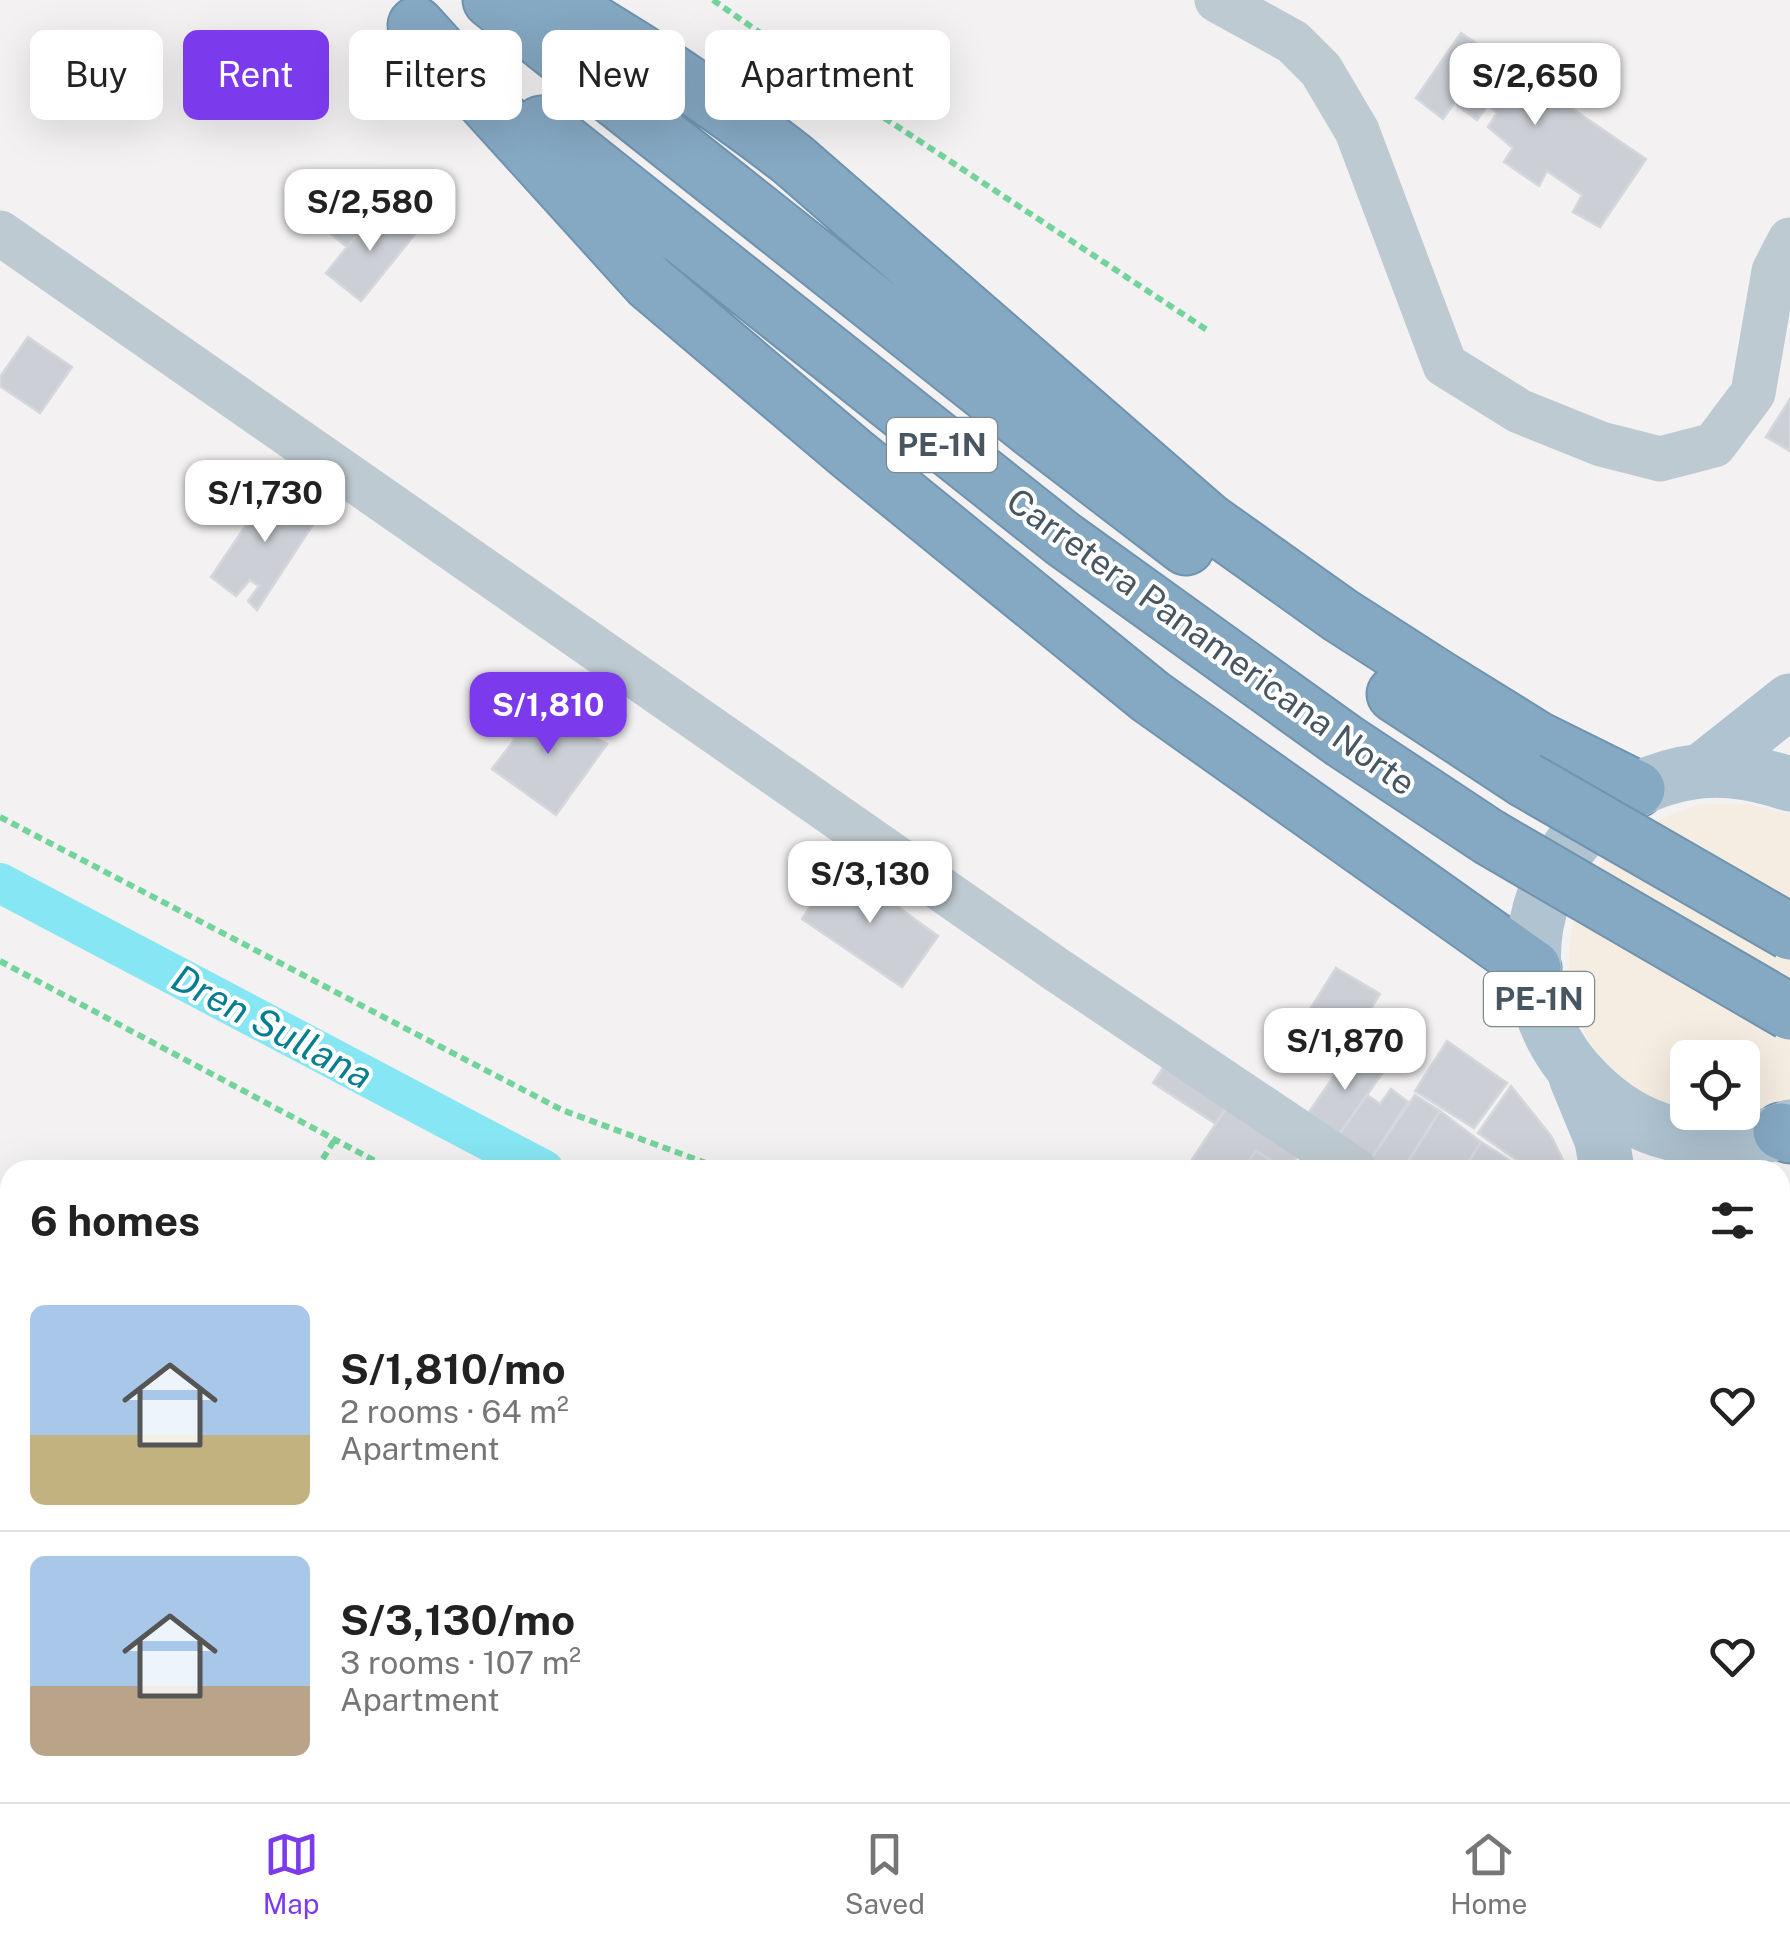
<!DOCTYPE html>
<html lang="en">
<head>
<meta charset="utf-8">
<style>
  :root { --surface:#fff; --page:#f6f6f6; --text:#222; --muted:#767676; --line:#e0e0e0; --accent:#7c3aed }
  body { margin:0; font-family:"Public Sans",sans-serif; background:var(--page); color:var(--text); height:100vh; display:flex; flex-direction:column; font-size:38px; white-space:nowrap }
  * { box-sizing:border-box; margin:0 }
  p { font-size:32px; color:var(--muted) }
  .icon { flex:none; width:55px; height:55px; fill:none; stroke:currentColor; stroke-width:2; stroke-linecap:round; stroke-linejoin:round }
  .map { position:relative; flex:1; overflow:hidden }
  .drawer { position:absolute; left:0px; top:1160px; width:1790px; height:642px; display:flex; flex-direction:column; background:var(--surface); border-radius:30px 30px 0 0; box-shadow:0 10px 40px #0002 }
  .drawer>* { flex:none }
  .banner { position:absolute; left:30px; top:30px; width:1000px; height:90px; display:flex; gap:20px }
  .tools { position:absolute; left:1670px; top:1040px; display:grid; gap:20px }
  .tools a { display:grid; place-items:center; width:90px; height:90px; border-radius:15px; background:var(--surface); box-shadow:0 10px 40px #0002; font-size:50px }
  .price { position:absolute; translate:-50% -85px; padding:0 22px; border-radius:20px; background:#fff; color:#222; font-size:32px; line-height:65px; filter:drop-shadow(0 2px 5px #0008) }
  .price::after { content:''; position:absolute; left:50%; top:60px; width:30px; height:22px; margin-left:-15px; background:inherit; clip-path:polygon(0 0,100% 0,50% 100%) }
  .price.current { background:var(--accent); color:#fff }
  ul { padding:0; list-style:none }
  li { display:flex; align-items:center; gap:30px; height:250px; padding:0 30px }
  li+li { border-top:2px solid var(--line) }
  li span { display:grid; place-items:center; flex:none; width:280px; height:200px; border-radius:15px; color:#555 }
  li>.icon { margin-inline-start:auto }
  span .icon { width:120px; height:120px; fill:#fffc; stroke-width:1 }
  li b { font-size:42px }
  h2 { display:flex; justify-content:space-between; align-items:center; height:120px; padding:0 30px; font-size:42px }
  .tag { padding:0 35px; border-radius:15px; background:var(--surface); box-shadow:0 10px 40px #0002; font-size:35px; line-height:90px }
  .tag.current { background:var(--accent); color:#fff }
  .menu { display:flex; justify-content:space-around; align-items:center; height:140px; border-top:2px solid var(--line); background:var(--surface); font-size:28px; color:var(--muted) }
  .menu a { display:grid; justify-items:center; gap:5px }
  .menu .current { color:var(--accent) }
  .map>svg:first-child { display:block }
</style>
</head>
<body>
<div class="map">
<svg width="1790" height="1802" viewBox="0 0 1790 1802">
  <rect width="100%" height="100%" fill="#f3f1f1"/>
  <path fill="#f5ede1" fill-rule="evenodd" d="M1699 804H1749L1790 815V1109L1780 1115C1756 1114 1684 1119 1666 1111 1591 1076 1553 997 1575 916 1582 894 1595 868 1612 851 1638 827 1666 816 1699 804ZM1688 1058H1742V1112H1688Z"/>
  <g fill="none" stroke-linecap="round" stroke-linejoin="round">
    <path stroke="#87e6f3" stroke-width="40" d="M0 883 544 1170
      M1780 1414 1790 1382"/>
  </g>
  <path fill="#ccd0d6" stroke="#d4d7dd" stroke-width="2.5" d="M1461 33 1646 159 1600 227 1573 212 1582 195 1547 171 1539 186 1504 162 1513 148 1488 127 1497 113 1488 105 1477 120 1457 105 1468 90 1464 89 1443 119 1416 98Z
    M338 189 372 217 347 247 313 219Z
    M380 206 415 234 361 301 326 273Z
    M28 337 72 367 40 413 0 386V377Z
    M1790 399V451L1766 437Z
    M276 481 301 498 293 510 314 523 257 610 248 601 259 586 250 580 236 596 211 577Z
    M535 700 607 744 556 815 492 769 515 739 511 736Z
    M839 864 938 936 902 987 802 919Z
    M1336 968 1380 994 1349 1044 1305 1017Z
    M1447 1041 1507 1083 1474 1128 1415 1091Z
    M1352 1050 1383 1072 1338 1136 1307 1115Z
    M1169 1059 1231 1101 1216 1124 1153 1083Z
    M1511 1086 1551 1136 1568 1170H1531L1478 1133Z
    M1391 1089 1408 1102 1371 1159 1338 1136 1367 1095 1380 1104Z
    M1415 1095 1440 1111 1403 1170H1388L1371 1159Z
    M1231 1101 1304 1147 1288 1170 1256 1151 1242 1170H1185Z
    M1440 1111 1481 1142 1463 1170H1411L1405 1166Z
    M1481 1142 1525 1170H1471L1466 1166Z
    M1256 1151 1283 1170H1242Z
    M1790 1678V1718L1780 1711V1692Z
    M1780 1723 1790 1730V1787L1780 1780Z
    M1372 1792H1512L1510 1802H1419Z"/>
  <g fill="none" stroke-linecap="round" stroke-linejoin="round">
    <g stroke="#7093af" stroke-width="59">
      <path id="highway" d="M491 0 1037 433 1186 547
        M554 0C637 48 716 100 792 159L1208 521 1340 615 1438 678 1538 740 1637 789
        M416 25 650 283 852 454 1151 697 1533 968
        M541 124 1063 539 1344 741 1489 837
        M1395 694 1526 780
        M1781 1131 1790 1135"/>
    </g>
    <path stroke="#72d49b" stroke-width="6" stroke-dasharray="8 5" stroke-linecap="butt" d="M713 0 845 92 1207 330
      M0 817 562 1110 725 1170
      M0 961 392 1170
      M316 1170 335 1139"/>
    <path stroke="#becad1" stroke-width="45" d="M1217 0 1293 42 1321 70 1357 131 1445 365 1519 411 1601 444 1660 459 1714 445 1753 393 1774 271 1790 240
      M0 233 1057 970 1355 1170
      M1780 1592 1790 1583
      M0 1661 10 1668
      M193 1792 206 1802
      M718 1792 732 1802
      M936 1792 938 1802"/>
    <path stroke="#afc3d1" stroke-width="55" d="M1703 770 1790 701
      M1790 784C1761 775 1732 768 1701 771 1548 788 1476 975 1588 1084 1612 1108 1638 1125 1671 1133 1709 1144 1754 1144 1790 1127
      M1576 1077 1602 1140 1607 1170
      M1568 1802 1570 1792"/>
    <use href="#highway" stroke="#85a8c3" stroke-width="55"/>
    <g stroke="#7093af" stroke-width="59" stroke-linecap="butt">
      <path id="highway-bridge" d="M1526 780 1790 932
        M1489 837 1790 1012"/>
    </g>
    <use href="#highway-bridge" stroke="#85a8c3" stroke-width="55"/>
  </g>
  <g text-anchor="middle" stroke-width="8" stroke-linejoin="round" paint-order="stroke">
    <g fill="#fff" stroke="#7e8990" stroke-width="2.5">
      <rect x="887" y="418" width="110" height="54" rx="8"/>
      <rect x="1484" y="972" width="110" height="54" rx="8"/>
    </g>
    <g font-size="32" font-weight="bold" fill="#475660">
      <text x="942" y="456">PE-1N</text>
      <text x="1539" y="1010">PE-1N</text>
    </g>
    <g font-size="35" fill="#475660" stroke="#fff">
      <text transform="translate(1211 642) rotate(36)" y="12">Carretera Panamericana Norte</text>
    </g>
    <g font-size="38" font-style="italic" fill="#057e8f" stroke="#fff">
      <text transform="translate(272 1027) rotate(28)" y="13">Dren Sullana</text>
    </g>
  </g>
</svg>
<div class="tools">
<a><svg class="icon" aria-label="locate" viewBox="0 0 24 24"><circle cx="12" cy="12" r="6"/><path d="M12 2v4M12 18v4M2 12h4M18 12h4"/></svg></a>
</div>
<b class="price" style="left:1535px;top:128px">S/2,650</b>
<b class="price" style="left:370px;top:254px">S/2,580</b>
<b class="price" style="left:265px;top:545px">S/1,730</b>
<b class="price current" style="left:548px;top:757px">S/1,810</b>
<b class="price" style="left:870px;top:926px">S/3,130</b>
<b class="price" style="left:1345px;top:1093px">S/1,870</b>
<div class="banner">
<a class="tag">Buy</a>
<a class="tag current">Rent</a>
<a class="tag">Filters</a>
<a class="tag">New</a>
<a class="tag">Apartment</a>
</div>
<section class="drawer">
<h2>6 homes<svg class="icon" aria-label="filters" viewBox="0 0 24 24"><path d="M4 7h16M4 17h16"/><circle cx="9" cy="7" r="2"/><circle cx="15" cy="17" r="2"/></svg></h2>
<ul>
<li><span style="background:linear-gradient(#a9c7e8 65%,#c2b280 0)"><svg class="icon" aria-label="home" viewBox="0 0 24 24"><path d="M3 11l9-7 9 7M6 9v11h12V9"/></svg></span><div><b>S/1,810/mo</b><p>2 rooms · 64 m²</p><p>Apartment</p></div><svg class="icon" aria-label="heart" viewBox="0 0 24 24"><path d="M12 20l-8-8c-3-5 5-10 8-4 3-6 11-1 8 4z"/></svg></li>
<li><span style="background:linear-gradient(#a9c7e8 65%,#b9a48a 0)"><svg class="icon" aria-label="home" viewBox="0 0 24 24"><path d="M3 11l9-7 9 7M6 9v11h12V9"/></svg></span><div><b>S/3,130/mo</b><p>3 rooms · 107 m²</p><p>Apartment</p></div><svg class="icon" aria-label="heart" viewBox="0 0 24 24"><path d="M12 20l-8-8c-3-5 5-10 8-4 3-6 11-1 8 4z"/></svg></li>
</ul>
</section>
</div>
<nav class="menu">
<a class="current"><svg class="icon" aria-label="map" viewBox="0 0 24 24"><path d="M3 6l6-2 6 2 6-2v14l-6 2-6-2-6 2zM9 4v14M15 6v14"/></svg>Map</a>
<a><svg class="icon" aria-label="saved" viewBox="0 0 24 24"><path d="M7 4h10v16l-5-4-5 4z"/></svg>Saved</a>
<a><svg class="icon" aria-label="home" viewBox="0 0 24 24"><path d="M3 11l9-7 9 7M6 9v11h12V9"/></svg>Home</a>
</nav>
</body>
</html>
